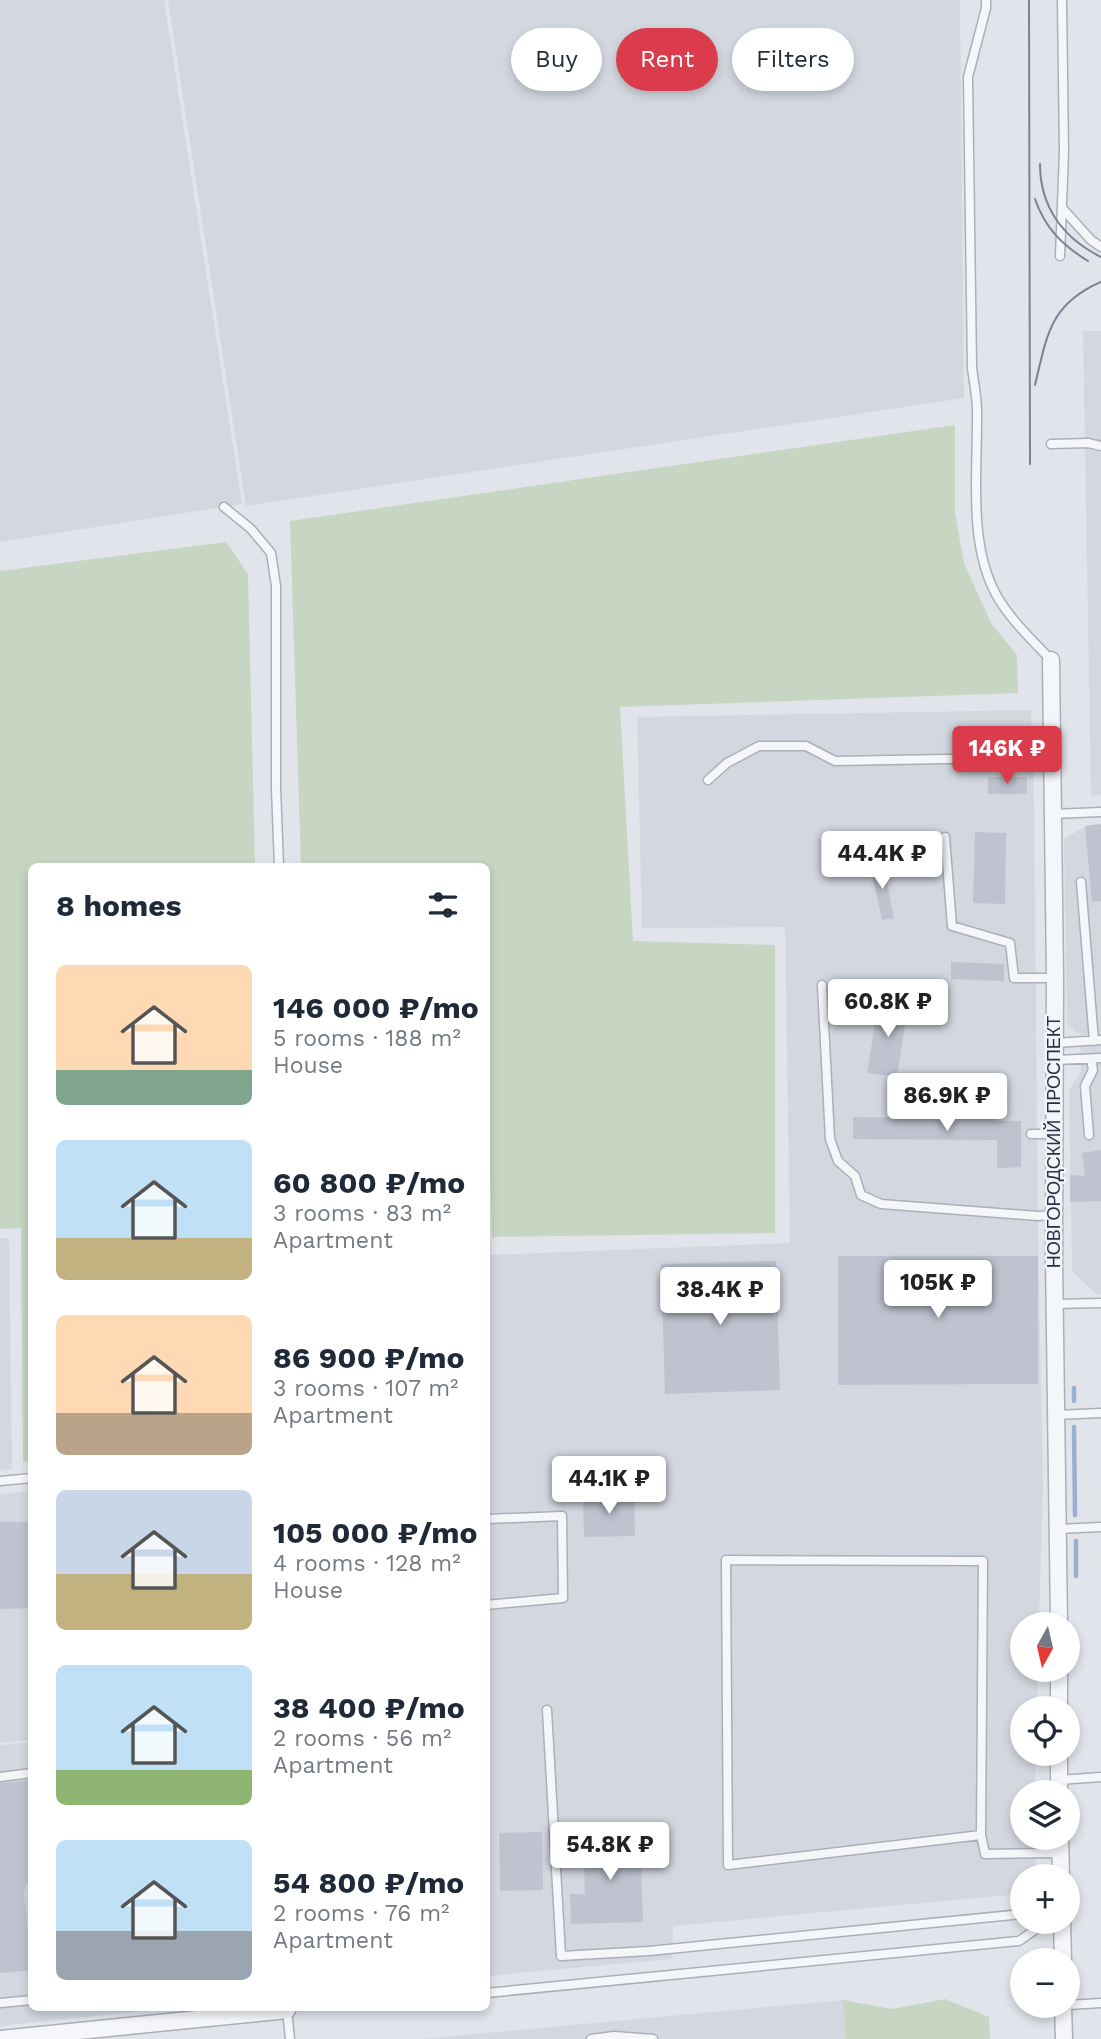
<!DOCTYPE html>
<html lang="en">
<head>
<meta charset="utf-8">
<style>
  :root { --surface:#fff; --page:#f2f2f3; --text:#1f2937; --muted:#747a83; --accent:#db3c4b }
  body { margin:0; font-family:"Work Sans",sans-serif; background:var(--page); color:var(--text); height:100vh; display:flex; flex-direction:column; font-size:26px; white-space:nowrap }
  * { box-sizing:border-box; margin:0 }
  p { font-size:23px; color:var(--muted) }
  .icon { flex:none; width:38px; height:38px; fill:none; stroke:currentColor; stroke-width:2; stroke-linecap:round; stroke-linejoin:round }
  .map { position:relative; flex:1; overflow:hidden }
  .side { position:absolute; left:28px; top:863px; width:462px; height:1148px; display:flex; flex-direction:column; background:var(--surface); border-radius:10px; box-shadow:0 4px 10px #0003 }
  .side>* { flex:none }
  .guide { position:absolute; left:511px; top:28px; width:485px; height:63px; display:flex; gap:14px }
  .needle { width:46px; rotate:188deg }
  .tools { position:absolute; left:1010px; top:1612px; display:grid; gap:14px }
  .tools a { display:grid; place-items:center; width:70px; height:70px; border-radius:50%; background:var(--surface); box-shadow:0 4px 10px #0003; font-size:35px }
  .price { position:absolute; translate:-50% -60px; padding:0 16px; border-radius:7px; background:#fff; color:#222; font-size:23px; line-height:46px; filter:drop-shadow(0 2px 4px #0008) }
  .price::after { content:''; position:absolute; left:50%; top:42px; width:21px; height:16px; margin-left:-10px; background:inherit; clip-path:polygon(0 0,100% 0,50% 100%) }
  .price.on { background:var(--accent); color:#fff }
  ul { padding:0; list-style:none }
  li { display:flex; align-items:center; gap:21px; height:175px; padding:0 28px }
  li span { display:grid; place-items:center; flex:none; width:196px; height:140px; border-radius:10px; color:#555 }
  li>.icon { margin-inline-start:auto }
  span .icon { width:84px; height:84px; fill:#fffc; stroke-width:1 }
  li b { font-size:30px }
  h2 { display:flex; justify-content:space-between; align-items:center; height:84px; padding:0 28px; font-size:30px }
  .tag { padding:0 24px; border-radius:32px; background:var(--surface); box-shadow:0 4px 10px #0003; font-size:24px; line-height:63px }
  .tag.on { background:var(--accent); color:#fff }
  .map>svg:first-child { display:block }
</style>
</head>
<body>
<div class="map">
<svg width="1101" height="2039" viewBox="0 0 1101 2039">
  <rect width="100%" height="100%" fill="#e1e5eb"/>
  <path fill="#d3d7e0" d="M0 0H164L242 504 0 542Z
    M168 0H960L964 398 246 506Z
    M1083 331H1101V795L1091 796Z
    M1031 710 1034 798 1038 1234 1043 1483 1039 1624H1022V1670H1038L1037 1708H1022V1754H1036L1035 1792H1022V1838H1034V1855L1039 1876H1022V1894L673 1926 672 1959 487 1976V1255L790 1243 785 927 642 928 637 717Z
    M1101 824V1294H1096L1072 1271 1069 1091 1081 1071 1080 1035 1067 1024 1064 839 1085 826Z
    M0 1238H9L12 1469 0 1470Z
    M31 1491V1740L0 1743V1494Z
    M31 1742 32 2007H181L0 2026V1745Z
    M843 2000 846 2039H421Z"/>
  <path fill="#c6d6c2" d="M955 425V513L964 563 991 623 1017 655 1018 693 620 707 633 941 775 945V1233L492 1237 489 1125 486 1124V866H301L290 521Z
    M226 542 248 574 255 866H32V1461L23 1462 21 1228 0 1229V571Z
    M945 1999 989 2017 990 2039H846L843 2000 892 2009Z"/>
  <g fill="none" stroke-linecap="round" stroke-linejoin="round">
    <path stroke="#99b0ce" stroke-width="4.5" d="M1074 1388V1401
      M1074 1427 1075 1515
      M1076 1541V1576"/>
  </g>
  <path fill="#bec3cf" d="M988 777H1027V794H988Z
    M1101 824V901L1092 902 1085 826Z
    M975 832 1006 833 1005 904 973 903Z
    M882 861 894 918 882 920 870 864Z
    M951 962 1004 964V981L951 979Z
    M879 1000 908 1005 897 1077 867 1073Z
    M853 1117 994 1118V1121H1021V1167L997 1168V1140L853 1139Z
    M1101 1150V1201L1070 1202V1175L1085 1176 1082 1153Z
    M838 1256H1038V1384L838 1385Z
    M776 1261 780 1390 665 1394 661 1264Z
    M583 1496H634L635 1536 584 1537Z
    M0 1522H32V1608L0 1609Z
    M32 1780V1882L26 1883 24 1894 32 1970 0 1973V1783Z
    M542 1832 543 1890 500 1891 499 1833Z
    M640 1836 643 1922 571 1924 570 1894H585L583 1838Z"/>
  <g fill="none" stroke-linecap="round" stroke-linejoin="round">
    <g stroke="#aaafb9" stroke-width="11">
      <path id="service" d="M986 0V8L968 77 972 368C974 383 977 397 977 411 978 471 967 545 998 598 1012 621 1032 640 1051 660
        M1062 208 1091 240 1101 247
        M1060 256 1064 152 1062 0
        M1051 444 1088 443 1101 446
        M224 507 251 529 271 553 276 586V788L279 866
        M708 780 727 763 759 746H806L835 761 1052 757
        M1053 814 1101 812
        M945 837 952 926 1010 943 1014 978H1055
        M1081 882 1094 1041
        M822 985 830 1139 838 1161 855 1176 861 1195 881 1204 1038 1216 1054 1215
        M1055 1043 1101 1040
        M1055 1060 1101 1058
        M1031 1134H1055
        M1089 1135 1085 1086 1093 1070 1091 1059
        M1054 1304 1101 1303
        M1057 1415 1101 1413
        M0 1481 32 1478
        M486 1519 562 1516 563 1598 486 1605
        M1058 1529 1101 1527
        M547 1710 561 1956 649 1951 1022 1914
        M0 1777 32 1773
        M1059 1780 1101 1777
        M981 1835 728 1865 726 1560 983 1561 981 1835 985 1854 1060 1853
        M486 1993 1019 1941 1046 1922
        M0 2003 32 2000
        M1068 2005 1101 2003
        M287 2010 290 2039
        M591 2039 614 2036 653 2039"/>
    </g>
    <g stroke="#aaafb9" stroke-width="19">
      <path id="minor" d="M1051 660 1055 978 1054 1260 1059 1624
        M1059 1670V1708
        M1059 1754V1792
        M1060 1838 1061 1876
        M1062 1922 1063 1960
        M1063 2006 1064 2039
        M0 2039 287 2010 288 2007"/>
    </g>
    <use href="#service" stroke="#f5f6f9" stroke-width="8"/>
    <use href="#minor" stroke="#f5f6f9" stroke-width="16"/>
    <path stroke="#798396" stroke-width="2" d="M1029 0 1030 464
      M1040 164C1040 207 1063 238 1101 257
      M1035 199C1045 228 1062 245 1088 261
      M1035 385C1047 335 1050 304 1101 282"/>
  </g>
  <g text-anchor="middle" stroke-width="5" stroke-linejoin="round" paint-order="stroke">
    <g font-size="18" fill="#283145" stroke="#f1f4f8">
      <text transform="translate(1054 1142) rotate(-90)" y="6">НОВГОРОДСКИЙ ПРОСПЕКТ</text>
    </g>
  </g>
</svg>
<div class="tools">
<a><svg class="needle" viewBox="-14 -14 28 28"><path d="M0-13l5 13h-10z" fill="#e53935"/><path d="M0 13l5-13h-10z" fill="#747a83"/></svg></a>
<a><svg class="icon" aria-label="locate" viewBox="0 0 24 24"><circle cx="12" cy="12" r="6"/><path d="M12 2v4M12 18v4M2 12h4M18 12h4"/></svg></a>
<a><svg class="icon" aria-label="layers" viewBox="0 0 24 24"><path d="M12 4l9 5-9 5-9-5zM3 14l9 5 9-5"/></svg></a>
<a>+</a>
<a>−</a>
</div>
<b class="price on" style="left:1007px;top:786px">146K ₽</b>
<b class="price" style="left:882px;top:891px">44.4K ₽</b>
<b class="price" style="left:888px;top:1039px">60.8K ₽</b>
<b class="price" style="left:947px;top:1133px">86.9K ₽</b>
<b class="price" style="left:938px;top:1320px">105K ₽</b>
<b class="price" style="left:720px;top:1327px">38.4K ₽</b>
<b class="price" style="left:609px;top:1516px">44.1K ₽</b>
<b class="price" style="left:610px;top:1882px">54.8K ₽</b>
<div class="guide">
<a class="tag">Buy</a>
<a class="tag on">Rent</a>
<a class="tag">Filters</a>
</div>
<section class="side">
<h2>8 homes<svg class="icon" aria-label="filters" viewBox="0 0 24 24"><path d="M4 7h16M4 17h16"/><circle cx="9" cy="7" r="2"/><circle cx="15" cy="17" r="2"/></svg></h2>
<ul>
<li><span style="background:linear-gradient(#ffd9b3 75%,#7fa58c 0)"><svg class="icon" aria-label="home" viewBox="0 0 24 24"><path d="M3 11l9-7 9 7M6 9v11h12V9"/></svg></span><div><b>146 000 ₽/mo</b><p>5 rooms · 188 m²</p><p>House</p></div></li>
<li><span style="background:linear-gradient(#bfe0f5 70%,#c2b280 0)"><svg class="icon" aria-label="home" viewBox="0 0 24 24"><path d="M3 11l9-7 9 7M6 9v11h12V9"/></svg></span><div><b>60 800 ₽/mo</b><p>3 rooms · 83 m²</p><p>Apartment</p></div></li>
<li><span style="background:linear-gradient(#ffd9b3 70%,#b9a48a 0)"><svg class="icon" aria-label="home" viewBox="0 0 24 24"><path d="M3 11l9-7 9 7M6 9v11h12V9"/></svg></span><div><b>86 900 ₽/mo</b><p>3 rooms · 107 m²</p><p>Apartment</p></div></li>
<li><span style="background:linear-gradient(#c9d6e8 60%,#c2b280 0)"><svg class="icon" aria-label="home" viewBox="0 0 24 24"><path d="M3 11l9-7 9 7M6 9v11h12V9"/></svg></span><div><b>105 000 ₽/mo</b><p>4 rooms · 128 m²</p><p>House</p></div></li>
<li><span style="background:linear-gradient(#bfe0f5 75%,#8fb573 0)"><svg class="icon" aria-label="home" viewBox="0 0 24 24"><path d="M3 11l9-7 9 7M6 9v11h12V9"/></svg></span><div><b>38 400 ₽/mo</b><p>2 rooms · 56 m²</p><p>Apartment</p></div></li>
<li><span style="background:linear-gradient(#bfe0f5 65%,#9aa5b1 0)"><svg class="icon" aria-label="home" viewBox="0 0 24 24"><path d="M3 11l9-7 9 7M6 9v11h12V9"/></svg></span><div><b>54 800 ₽/mo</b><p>2 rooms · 76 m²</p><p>Apartment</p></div></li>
</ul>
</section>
</div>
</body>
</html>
